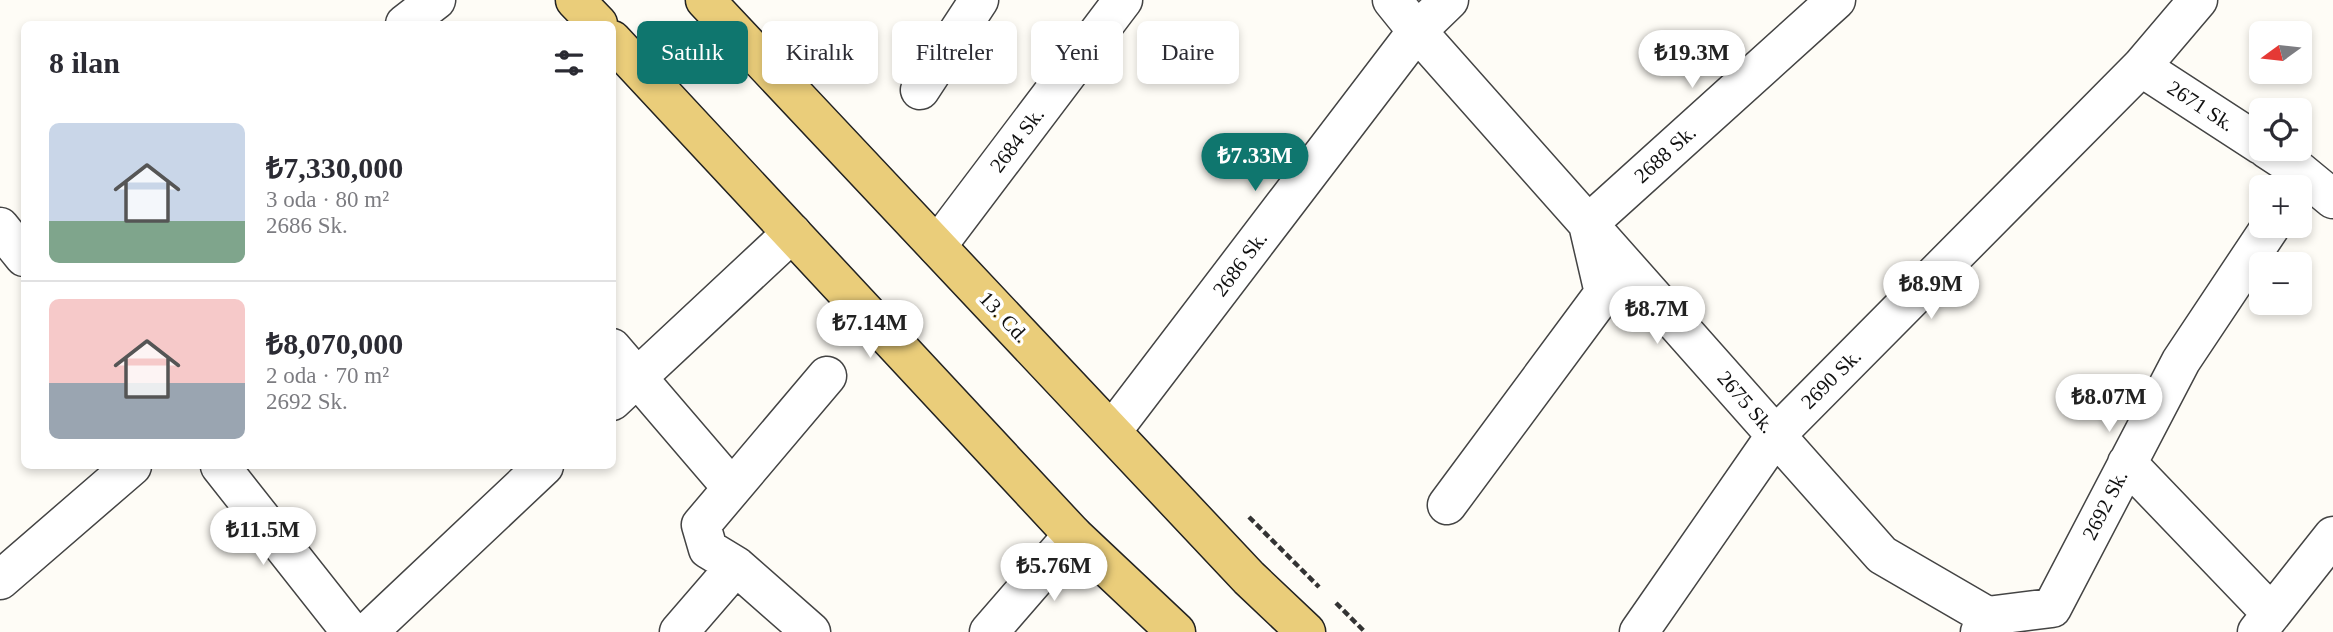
<!DOCTYPE html>
<html lang="tr">
<head>
<meta charset="utf-8">
<style>
  :root { --surface:#fff; --page:#f2f2f3; --text:#2b2b33; --muted:#7c7c81; --line:#e1e1e2; --accent:#0f766e }
  body { margin:0; font-family:"Times New Roman",serif; background:var(--page); color:var(--text); height:100vh; display:flex; flex-direction:column; font-size:26px; white-space:nowrap }
  * { box-sizing:border-box; margin:0 }
  p { font-size:23px; color:var(--muted) }
  .icon { flex:none; width:38px; height:38px; fill:none; stroke:currentColor; stroke-width:2; stroke-linecap:round; stroke-linejoin:round }
  .map { position:relative; flex:1; overflow:hidden }
  .side { position:absolute; left:21px; top:21px; width:595px; height:448px; display:flex; flex-direction:column; background:var(--surface); border-radius:10px; box-shadow:0 4px 10px #0003 }
  .side>* { flex:none }
  .top-card { position:absolute; left:637px; top:21px; width:665px; height:63px; display:flex; gap:14px }
  .needle { width:46px; rotate:255deg }
  .fabs { position:absolute; left:2249px; top:21px; display:grid; gap:14px }
  .fabs a { display:grid; place-items:center; width:63px; height:63px; border-radius:10px; background:var(--surface); box-shadow:0 4px 10px #0003; font-size:35px }
  .price { position:absolute; translate:-50% -60px; padding:0 16px; border-radius:24px; background:#fff; color:#222; font-size:23px; line-height:46px; filter:drop-shadow(0 2px 4px #0008) }
  .price::after { content:''; position:absolute; left:50%; top:42px; width:21px; height:16px; margin-left:-10px; background:inherit; clip-path:polygon(0 0,100% 0,50% 100%) }
  .price.selected { background:var(--accent); color:#fff }
  ul { padding:0; list-style:none }
  li { display:flex; align-items:center; gap:21px; height:175px; padding:0 28px }
  li+li { border-top:2px solid var(--line) }
  li span { display:grid; place-items:center; flex:none; width:196px; height:140px; border-radius:10px; color:#555 }
  li>.icon { margin-inline-start:auto }
  span .icon { width:84px; height:84px; fill:#fffc; stroke-width:1 }
  li b { font-size:30px }
  h2 { display:flex; justify-content:space-between; align-items:center; height:84px; padding:0 28px; font-size:30px }
  .tag { padding:0 24px; border-radius:10px; background:var(--surface); box-shadow:0 4px 10px #0003; font-size:24px; line-height:63px }
  .tag.selected { background:var(--accent); color:#fff }
  .map>svg:first-child { display:block }
</style>
</head>
<body>
<div class="map">
<svg width="2333" height="632" viewBox="0 0 2333 632">
  <rect width="100%" height="100%" fill="#fefcf6"/>
  <g fill="none" stroke-linecap="round" stroke-linejoin="round">
    <g stroke="#444" stroke-width="41">
      <path id="minor" d="M1392 0 1417 31 1882 555 1987 616
        M405 24 436 0
        M2141 67 2261 145
        M920 90 979 0
        M2267 149 2293 166 2333 199
        M0 227 24 257
        M937 246 1123 0
        M612 348 732 488
        M612 401 792 233
        M1112 431 1417 31 1449 0
        M2127 463 2271 613
        M220 466 351 632
        M1447 505 1604 293 1588 224 1836 0
        M0 580 132 466
        M368 632 544 466
        M679 632 736 566
        M811 632 736 566 708 549 701 525 827 376
        M989 632 1073 535
        M1639 632 1775 436 2141 67 2198 0
        M1980 632 1987 616 2052 608 2181 361 2271 226
        M2257 632 2333 536"/>
    </g>
    <g stroke="#222" stroke-width="41">
      <path id="major" d="M575 0 598 24
        M705 0 1249 578 1306 632
        M612 40 1073 535 1176 632"/>
    </g>
    <path stroke="#333" stroke-width="4.5" stroke-dasharray="7 3.5" stroke-linecap="butt" d="M1249 517 1319 587
      M1336 603 1365 632"/>
    <use href="#minor" stroke="#fff" stroke-width="38"/>
    <use href="#major" stroke="#eacd7a" stroke-width="38"/>
  </g>
  <g text-anchor="middle" stroke-width="7" stroke-linejoin="round" paint-order="stroke">
    <g font-size="21" fill="#111" stroke="#fff">
      <text transform="translate(2201 106) rotate(33)" y="7">2671 Sk.</text>
      <text transform="translate(1017 140) rotate(-53)" y="7">2684 Sk.</text>
      <text transform="translate(1665 154) rotate(-42)" y="7">2688 Sk.</text>
      <text transform="translate(1240 264) rotate(-53)" y="7">2686 Sk.</text>
      <text transform="translate(1004 317) rotate(47)" y="7">13. Cd.</text>
      <text transform="translate(1831 379) rotate(-45)" y="7">2690 Sk.</text>
      <text transform="translate(1746 402) rotate(49)" y="7">2675 Sk.</text>
      <text transform="translate(2105 505) rotate(-63)" y="7">2692 Sk.</text>
    </g>
  </g>
</svg>
<div class="fabs">
<a><svg class="needle" viewBox="-14 -14 28 28"><path d="M0-13l5 13h-10z" fill="#e53935"/><path d="M0 13l5-13h-10z" fill="#7c7c81"/></svg></a>
<a><svg class="icon" aria-label="locate" viewBox="0 0 24 24"><circle cx="12" cy="12" r="6"/><path d="M12 2v4M12 18v4M2 12h4M18 12h4"/></svg></a>
<a>+</a>
<a>−</a>
</div>
<b class="price" style="left:1692px;top:90px">₺19.3M</b>
<b class="price selected" style="left:1255px;top:193px">₺7.33M</b>
<b class="price" style="left:1931px;top:321px">₺8.9M</b>
<b class="price" style="left:1657px;top:346px">₺8.7M</b>
<b class="price" style="left:870px;top:360px">₺7.14M</b>
<b class="price" style="left:2109px;top:434px">₺8.07M</b>
<b class="price" style="left:263px;top:567px">₺11.5M</b>
<b class="price" style="left:1054px;top:603px">₺5.76M</b>
<div class="top-card">
<a class="tag selected">Satılık</a>
<a class="tag">Kiralık</a>
<a class="tag">Filtreler</a>
<a class="tag">Yeni</a>
<a class="tag">Daire</a>
</div>
<section class="side">
<h2>8 ilan<svg class="icon" aria-label="filters" viewBox="0 0 24 24"><path d="M4 7h16M4 17h16"/><circle cx="9" cy="7" r="2"/><circle cx="15" cy="17" r="2"/></svg></h2>
<ul>
<li><span style="background:linear-gradient(#c9d6e8 70%,#7fa58c 0)"><svg class="icon" aria-label="home" viewBox="0 0 24 24"><path d="M3 11l9-7 9 7M6 9v11h12V9"/></svg></span><div><b>₺7,330,000</b><p>3 oda · 80 m²</p><p>2686 Sk.</p></div></li>
<li><span style="background:linear-gradient(#f6c9c9 60%,#9aa5b1 0)"><svg class="icon" aria-label="home" viewBox="0 0 24 24"><path d="M3 11l9-7 9 7M6 9v11h12V9"/></svg></span><div><b>₺8,070,000</b><p>2 oda · 70 m²</p><p>2692 Sk.</p></div></li>
</ul>
</section>
</div>
</body>
</html>
